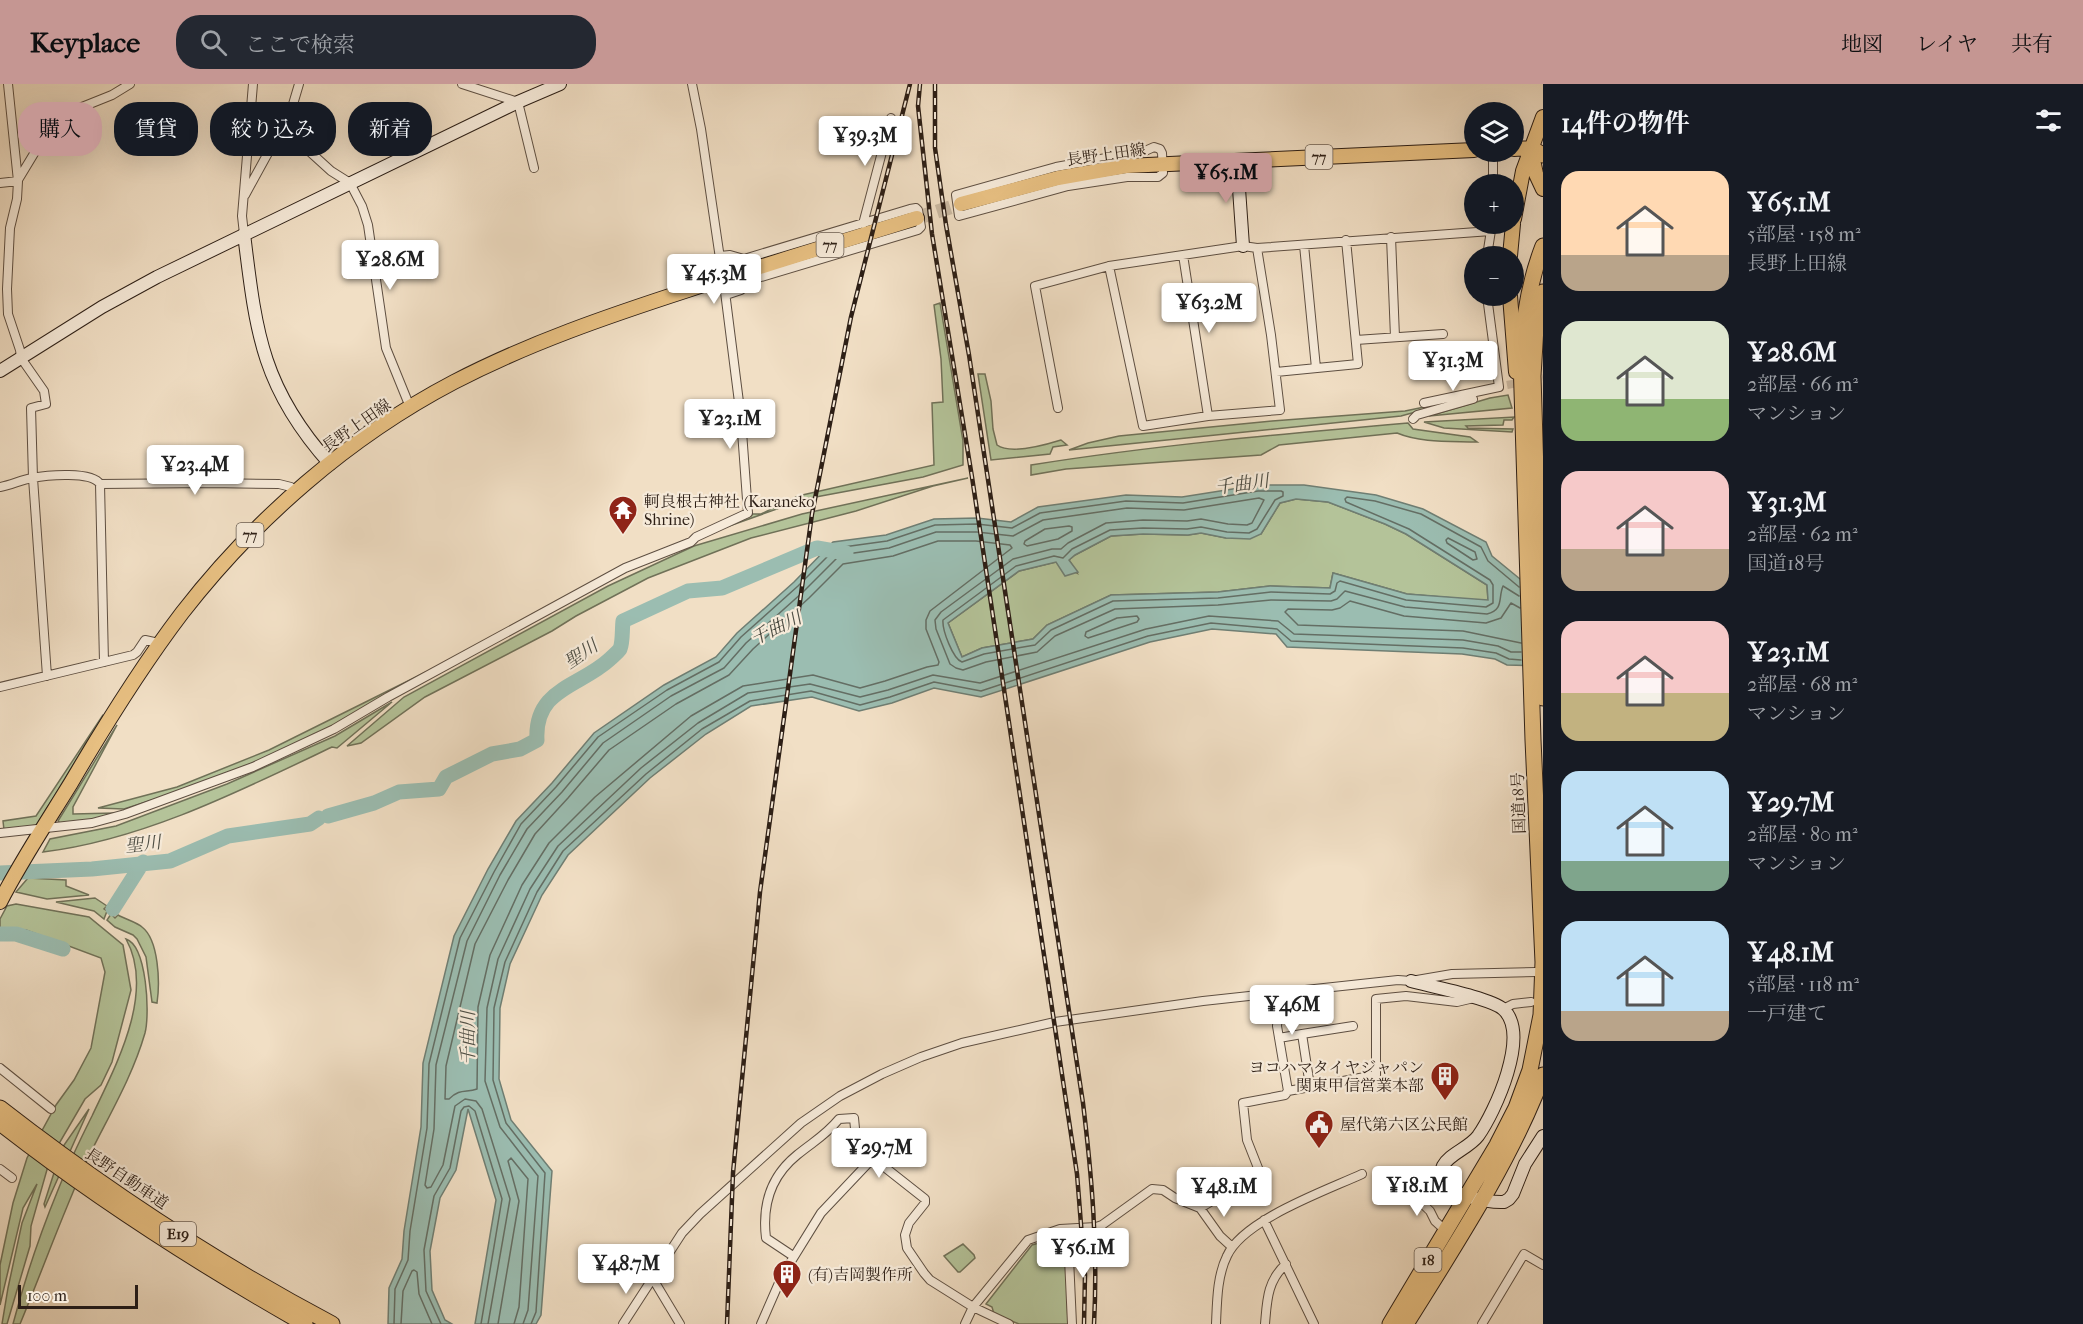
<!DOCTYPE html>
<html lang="ja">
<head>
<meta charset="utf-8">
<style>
  :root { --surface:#171b24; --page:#242831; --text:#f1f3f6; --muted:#9ea1a6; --accent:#c59692 }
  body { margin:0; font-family:"IM FELL French Canon","Noto Serif JP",serif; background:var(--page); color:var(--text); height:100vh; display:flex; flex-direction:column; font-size:22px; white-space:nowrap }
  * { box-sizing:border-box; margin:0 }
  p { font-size:20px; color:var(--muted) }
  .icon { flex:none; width:33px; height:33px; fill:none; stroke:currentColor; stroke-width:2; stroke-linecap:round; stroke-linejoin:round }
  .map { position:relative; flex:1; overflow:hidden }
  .side { display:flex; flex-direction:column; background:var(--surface); width:540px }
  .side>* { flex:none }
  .guide { position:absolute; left:18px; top:18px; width:570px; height:54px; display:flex; gap:12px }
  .fabs { position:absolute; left:1464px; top:18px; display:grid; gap:12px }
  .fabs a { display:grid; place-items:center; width:60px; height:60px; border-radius:50%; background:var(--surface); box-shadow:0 6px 24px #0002; font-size:30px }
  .scale { position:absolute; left:18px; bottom:15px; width:120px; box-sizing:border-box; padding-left:6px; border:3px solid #2d1f16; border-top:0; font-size:16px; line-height:21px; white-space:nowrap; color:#2d1f16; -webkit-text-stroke:4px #f6ead9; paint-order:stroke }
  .price { position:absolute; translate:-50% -51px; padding:0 14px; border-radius:6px; background:#fff; color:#222; font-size:20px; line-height:39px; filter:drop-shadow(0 2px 3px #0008) }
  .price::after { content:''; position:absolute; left:50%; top:36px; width:18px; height:14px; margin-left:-9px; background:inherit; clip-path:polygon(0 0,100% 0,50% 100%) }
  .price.current { background:var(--accent); color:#111 }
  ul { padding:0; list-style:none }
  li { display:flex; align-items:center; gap:18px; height:150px; padding:0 18px }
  li span { display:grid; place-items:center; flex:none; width:168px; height:120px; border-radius:18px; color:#555 }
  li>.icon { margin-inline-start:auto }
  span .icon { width:72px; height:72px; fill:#fffc; stroke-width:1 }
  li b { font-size:26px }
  h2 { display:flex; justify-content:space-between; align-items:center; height:72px; padding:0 18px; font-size:26px }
  .tag { padding:0 21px; border-radius:24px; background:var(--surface); box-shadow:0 6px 24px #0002; font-size:21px; line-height:54px }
  .tag.current { background:var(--accent); color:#111 }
  header { display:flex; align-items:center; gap:36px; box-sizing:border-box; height:84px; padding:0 30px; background:var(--accent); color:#111 }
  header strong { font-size:28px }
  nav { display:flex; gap:33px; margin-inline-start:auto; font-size:21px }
  .search { width:420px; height:54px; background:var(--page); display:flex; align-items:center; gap:15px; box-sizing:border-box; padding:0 21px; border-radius:24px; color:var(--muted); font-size:22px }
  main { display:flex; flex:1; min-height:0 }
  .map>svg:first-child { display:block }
</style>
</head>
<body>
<header>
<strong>Keyplace</strong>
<div class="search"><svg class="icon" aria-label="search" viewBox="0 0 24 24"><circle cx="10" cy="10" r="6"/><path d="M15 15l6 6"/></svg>ここで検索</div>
<nav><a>地図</a><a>レイヤ</a><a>共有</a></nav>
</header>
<main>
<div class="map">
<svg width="1543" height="1240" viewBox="0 0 1543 1240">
  <rect width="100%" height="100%" fill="#f1dfc5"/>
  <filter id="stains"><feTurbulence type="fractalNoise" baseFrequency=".00333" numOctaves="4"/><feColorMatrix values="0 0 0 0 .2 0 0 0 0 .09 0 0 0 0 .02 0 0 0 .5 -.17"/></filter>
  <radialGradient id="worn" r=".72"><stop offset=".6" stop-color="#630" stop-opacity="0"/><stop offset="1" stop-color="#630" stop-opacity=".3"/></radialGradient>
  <path fill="#b4c399" stroke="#707158" stroke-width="1.5" d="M940 219 963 357V381L923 393 805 415 701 452 751 430H761L798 412 934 381 932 319 943 318 941 275 934 221Z
    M978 290H985L991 317 993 345 997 361C1011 371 1045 361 1061 356L1067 361 1053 363 1050 370 991 376Z
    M1508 311 1512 324 1429 332 1490 314Z
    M1463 315 1401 332 1069 366 1088 359 1119 352 1272 337 1405 327Z
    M1514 333 1512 336H1504L1503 341 1466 342 1468 344 1513 345 1512 348 1444 344 1424 338Z
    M1408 339 1413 345 1470 353 1477 358C1450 357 1421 359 1397 349L1279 361 1261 371 1066 385 1031 391V381C1156 361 1282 350 1408 339Z
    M968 394 933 402 856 427 751 454 648 494 576 532 552 547 425 613 361 659 347 662 404 613 608 502 694 462 802 430Z
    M1296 415 1328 418 1385 440 1406 450 1487 501 1488 517 1407 510 1333 489 1330 504 1270 502 1218 508 1111 511 1047 541 1033 555 982 564 962 573 948 539 1019 487 1056 478 1077 489 1069 476 1075 471 1111 452 1143 450 1188 451 1201 449 1226 454 1261 450 1280 419Z
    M426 588 337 640 267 673 193 703 124 725 98 724 177 703 269 666Z
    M392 618 337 664 332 663C242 706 143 756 43 768L50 755 116 742 227 700 335 652Z
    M103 631 37 741 4 746 3 737 36 732Z
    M117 641 73 723V730L115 729 97 735 62 741 58 737Z
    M28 794 66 796V802L89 811 47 815 16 808Z
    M95 814 107 822 104 825 107 827 104 835 94 827 56 818Z
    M16 820 89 833 123 861 131 906 112 978 101 1001 85 1015 50 1075 31 1142 30 1162 7 1240H2L8 1204 22 1139 37 1100 23 1124 0 1221V1181L13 1119 27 1074 56 1021 74 996 91 964 105 888 101 874 26 846 0 844V835L7 822Z
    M111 830 115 834 118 831C125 835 138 839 142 843 159 856 160 899 157 919L152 918 146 873 137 855 133 851 115 843 107 836Z
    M126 855C147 862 150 930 145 949 132 994 108 1033 88 1074 63 1128 43 1185 20 1240H13C25 1194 40 1150 58 1106 68 1081 80 1056 92 1032 115 983 156 909 126 855Z
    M89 1025 45 1123 44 1120 62 1064Z
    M1060 1153H1062L1066 1173 1068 1240H1019L994 1230 992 1223 986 1220 1032 1161Z
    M963 1160 974 1171 975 1174 960 1188H958L944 1172Z"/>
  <path fill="#9bbdb1" stroke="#6f7e73" stroke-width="1.5" fill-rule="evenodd" d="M1258 401H1304L1376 411 1423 425 1486 458 1492 472 1531 504 1543 582 1507 581 1495 575 1462 570 1287 563 1276 550 1212 545 1150 558 981 613 934 604 892 619 859 627 812 613 751 622 706 650 650 694 568 771 542 811 510 880 500 924 499 995 511 1036 552 1087 541 1231 536 1240H475L496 1116 468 1025 456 1086 440 1114 430 1167 432 1206 445 1236 452 1240H388L389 1204 402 1175 404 1147 421 1043 423 979 454 852 488 785 516 737 552 699 594 649 664 601 716 573 737 549 794 498 833 458 886 451 934 435 977 434 1011 438 1038 423 1126 411 1182 413ZM1296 415 1328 418 1385 440 1406 450 1487 501 1488 516 1407 510 1333 489 1330 504 1270 502 1218 508 1111 511 1047 541 1033 555 982 564 962 573 948 539 1019 487 1056 478 1065 492 1078 488 1069 476 1075 471 1111 452 1143 450 1188 451 1201 449 1226 454 1250 455 1261 450 1280 419Z"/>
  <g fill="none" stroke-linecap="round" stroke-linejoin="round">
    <path stroke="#646e64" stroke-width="1.5" d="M1069 442 1072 443V447L1058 455 1027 462 1024 460 1025 457 1045 445Z
      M1448 454 1475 468 1477 475 1473 476 1447 459 1446 456Z
      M938 457H976L1010 461 1012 464 930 527 926 536V545L939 578 938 581 927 583 885 597 860 604 813 591 743 602 691 632 595 713 549 759 522 801 490 871 478 923 477 1005C466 1009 460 1004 449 1015H445L446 982 475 860 508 796 535 750 568 714 609 666 676 620 729 591 753 565 809 514 843 480 893 472Z
      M1520 524 1511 519 1501 534 1486 539 1404 532 1350 517 1340 524 1332 526 1288 525 1285 528 1298 541 1463 547 1521 559
      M1137 532 1139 535 1137 538 1088 554 1085 552 1086 548 1117 534Z
      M394 1240 395 1205 408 1176 410 1147 427 1044 429 980 460 854 494 788 521 740 556 703 598 653 667 606 719 578 741 553 798 502 836 464 887 457 935 441 977 440 1012 444 1040 429 1126 417 1183 419 1258 407H1281L1283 408V412L1275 416 1257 445 1249 449 1227 448 1201 443 1187 445 1143 444 1110 446 1072 465 1063 474 1054 472 1016 482 943 536C942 546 953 575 962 578L984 570 1035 561 1051 546 1113 517 1218 514 1271 508 1330 510 1335 507 1337 499 1340 497 1406 516 1486 523 1493 519V501L1490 496 1409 445 1346 418 1345 415 1347 413 1375 417 1421 430 1481 463 1488 477 1519 503
      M401 1240 403 1207 412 1187 414 1186 417 1188 419 1210 432 1240
      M441 1240 426 1207 424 1166 434 1112 450 1084 461 1027 464 1023 469 1022 475 1027 502 1115 481 1240
      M488 1240 510 1115 482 1025 476 1017 465 1015 455 1022 443 1081 431 1103 427 1104 425 1101 434 1045 436 981 467 857 500 791 527 745 562 708 603 659 671 612 724 584 746 559 803 508 840 471 889 464 936 448H977L1013 452 1043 436 1127 424 1184 426 1259 414 1264 416 1252 439 1247 441 1228 440 1201 435 1187 437 1143 436 1106 439 1068 459 1061 465H1052L1013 475 941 528 935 536 936 545 950 580 956 584 963 586 986 578 1037 568 1055 552 1115 525 1218 521 1271 516 1331 517 1337 515 1345 507 1405 523 1487 530C1504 526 1498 514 1503 502L1519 512
      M498 1240 519 1117 508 1077 511 1074 528 1095 519 1223 514 1240
      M523 1240 528 1226 538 1092 500 1043 485 997 487 924 498 875 530 805 558 762 641 684 698 639 748 609 810 600 860 613 888 606 933 591 980 599 1146 545 1209 532 1278 537 1294 550 1463 556 1498 562 1511 568H1521
      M531 1240 536 1228 545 1089 506 1039 493 996 494 924 505 878 537 808 563 767 646 690 702 645 750 617 811 607 860 621 890 613 934 598 981 607 1148 552 1211 539 1277 545 1291 557 1463 564 1496 569 1509 575 1521 576"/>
    <path stroke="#9bbdb1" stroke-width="15" d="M328 732 374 719 399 708 439 705 446 693 492 670 520 665 537 656C534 604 580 603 610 575 613 572 618 568 620 565 623 558 622 545 623 537L688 507 722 504 817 464 846 469
      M0 789 92 785 170 777 228 752 310 740 319 734
      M113 825 143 778
      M0 850H16L63 865"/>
    <path stroke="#cab9a2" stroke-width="8" stroke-dasharray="8 4" stroke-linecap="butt" d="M1507 301 1543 294"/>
    <path stroke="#cab9a2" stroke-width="14" stroke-dasharray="14 7" stroke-linecap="butt" d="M917 134 961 120"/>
    <g stroke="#5e4f42" stroke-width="10">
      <path id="street" d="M8 0 18 97 17 115 10 144 7 205 8 230 20 266 21 274 44 307 46 320 31 324 33 394 47 592
        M462 0 518 18 534 84
        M285 39 309 67 331 87 350 99 362 122 368 141 386 264 410 323
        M1154 63 1160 65 1162 69 1163 89 1158 93H1127L1068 102 959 132 956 111 1056 83 1145 67Z
        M18 96 41 58 58 47 77 25 112 11 130 0
        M0 99 18 97
        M1493 100V68
        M245 111 291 27 299 0
        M863 140 891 34
        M244 150 242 132 253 0
        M1391 153 1395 253
        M1304 161 1316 284
        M1183 171 1208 332
        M720 172 730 171 744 175 910 125 916 124 918 126 921 143 918 146 751 196 741 206 726 211
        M1487 172 1492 140
        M1109 182 1143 342 1208 332 1280 326 1271 251 1257 164
        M1356 256 1443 250
        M1276 288 1358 280 1346 156
        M1424 319 1499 303 1487 212
        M1058 324 1035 202 1109 182 1243 162 1257 164 1491 147
        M1413 335 1417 331 1473 315
        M100 400 104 578
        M0 403C11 401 21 396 32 394 47 391 92 387 100 400L209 399 279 400 291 403 296 408
        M0 603 133 571 137 568 145 556 154 558 160 561
        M0 749 92 739 125 730 253 683 334 645 388 613 625 484 691 458 696 453 748 429 741 334 724 200 725 194 722 188 701 45 692 0
        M1503 925 1513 920 1531 918
        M1279 954 1302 950
        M0 984 51 1025
        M1310 1002 1302 950 1353 942
        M1288 1007 1277 942 1280 917 1299 912 1304 906
        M0 1085 12 1094
        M1404 1102 1430 1127 1435 1137 1446 1147
        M1200 1124 1260 1089 1247 1056 1243 1019 1285 1011 1288 1007 1376 991V915L1406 912 1457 918 1474 914
        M1264 1136 1314 1240
        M1070 1145 1068 1152 1072 1240
        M793 1172 766 1154C762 1121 771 1092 797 1071 814 1057 825 1052 839 1035L854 1034 856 1055 873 1074
        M653 1195 680 1240
        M623 1240 682 1149 700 1130 801 1039 840 1012 882 990 921 973 962 959 1055 938 1203 917 1398 896 1411 897 1452 890 1536 888
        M761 1240 782 1192 821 1129 873 1074 925 1115V1119L909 1139 905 1151 907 1164 924 1189 930 1196 973 1223 1009 1240
        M965 1240 973 1223 1028 1156 1060 1145 1096 1143 1102 1141 1152 1105 1163 1106 1175 1114 1200 1124 1220 1152 1232 1163
        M1216 1240C1217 1218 1217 1192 1227 1172 1243 1136 1325 1107 1362 1090
        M1265 1240C1267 1217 1267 1197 1286 1180
        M1482 1240 1524 1170 1543 1181"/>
    </g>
    <g stroke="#2d1f16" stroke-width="14">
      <path id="secondary" d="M1237 76 1243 162
        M244 150C256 247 261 303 330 380
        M0 287 102 223 157 193 518 18 560 0
        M1411 897C1429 902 1491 914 1503 925 1531 950 1495 1028 1478 1052 1469 1064 1449 1070 1443 1082 1430 1109 1487 1119 1504 1118L1509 1115 1513 1110 1525 1080 1543 1052"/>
    </g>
    <g stroke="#2d1f16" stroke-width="16">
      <path id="primary" d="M1514 65 1531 64
        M1531 66 1536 90 1543 105
        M961 120 1058 94 1126 82 1474 66
        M1514 135 1523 87 1543 33
        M1510 172 1513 140
        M1510 212 1516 288
        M0 818C21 777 47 738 71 699 105 641 141 583 182 529 255 435 349 353 454 298 529 259 608 232 688 206 764 181 841 158 917 134"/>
    </g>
    <g stroke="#2d1f16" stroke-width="17">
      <path id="highway" d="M1531 64 1543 71
        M1543 208 1536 243 1533 292 1543 614
        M0 1024C104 1105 215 1178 332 1240
        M0 1039C96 1114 199 1180 305 1240
        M1390 1240 1497 1061 1516 1024 1530 986 1541 931 1543 878 1533 656 1521 275C1523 236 1529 198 1543 162
        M1406 1240C1454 1163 1512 1075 1543 991"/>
    </g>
    <use href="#street" stroke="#f6ead9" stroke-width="8"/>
    <use href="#secondary" stroke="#f6ead9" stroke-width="12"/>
    <use href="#primary" stroke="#e8c082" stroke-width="14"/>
    <use href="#highway" stroke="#e8c082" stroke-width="15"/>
    <g stroke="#2d1f16" stroke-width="4.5">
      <path id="rail" d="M920 0 918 22 932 150 972 393 1077 1090 1085 1191 1084 1240
        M935 0V64L946 141 969 271 1083 1019C1092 1094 1098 1164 1094 1240
        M727 1240 733 1089 760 808 812 430 851 233 910 0"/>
    </g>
    <use href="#rail" stroke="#f6ead9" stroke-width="2" stroke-dasharray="7" stroke-linecap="butt"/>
  </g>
  <defs>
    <g id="temple-pin" transform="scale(1.5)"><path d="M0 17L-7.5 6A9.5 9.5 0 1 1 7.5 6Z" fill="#8f2418" stroke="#f6ead9"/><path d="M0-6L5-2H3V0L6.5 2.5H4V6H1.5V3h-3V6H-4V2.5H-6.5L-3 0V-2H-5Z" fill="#fff"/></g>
    <g id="building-pin" transform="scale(1.5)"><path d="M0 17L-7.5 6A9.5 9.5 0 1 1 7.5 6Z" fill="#8f2418" stroke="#f6ead9"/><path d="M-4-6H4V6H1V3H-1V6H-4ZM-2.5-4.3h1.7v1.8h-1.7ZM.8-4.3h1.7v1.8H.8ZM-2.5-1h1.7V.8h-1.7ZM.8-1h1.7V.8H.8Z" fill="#fff"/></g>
    <g id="civic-pin" transform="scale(1.5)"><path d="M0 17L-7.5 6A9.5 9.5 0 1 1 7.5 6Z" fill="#8f2418" stroke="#f6ead9"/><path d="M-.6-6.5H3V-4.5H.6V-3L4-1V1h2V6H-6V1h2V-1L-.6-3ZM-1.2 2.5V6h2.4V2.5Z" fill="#fff"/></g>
  </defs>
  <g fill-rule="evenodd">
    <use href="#temple-pin" x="623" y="426"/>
    <use href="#building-pin" x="1445" y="992"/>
    <use href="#civic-pin" x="1319" y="1040"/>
    <use href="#building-pin" x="787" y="1190"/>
  </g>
  <g text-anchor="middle" stroke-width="4.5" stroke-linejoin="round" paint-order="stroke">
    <g fill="#f6ead9" stroke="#695c50" stroke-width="1.5">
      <rect x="1305.5" y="61" width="27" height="24" rx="4.5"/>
      <rect x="816.5" y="149" width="27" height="24" rx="4.5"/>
      <rect x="236.5" y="439" width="27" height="24" rx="4.5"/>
      <rect x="160" y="1138" width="36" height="24" rx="4.5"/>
      <rect x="1414.5" y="1164" width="27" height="24" rx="4.5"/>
    </g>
    <g font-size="15" font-weight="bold" fill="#2d1f16">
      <text x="1319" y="78">77</text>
      <text x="830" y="166">77</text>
      <text x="250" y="456">77</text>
      <text x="178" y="1155">E19</text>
      <text x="1428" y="1181">18</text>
    </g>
    <g font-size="16" fill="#2d1f16" stroke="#f6ead9">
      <text transform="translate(1106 70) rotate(-8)" y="6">長野上田線</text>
      <text transform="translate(356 341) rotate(-35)" y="6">長野上田線</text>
      <text transform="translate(1518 719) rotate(-92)" y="6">国道18号</text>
      <text transform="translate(127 1094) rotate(34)" y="6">長野自動車道</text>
    </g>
    <g font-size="16" fill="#2d1f16" stroke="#f6ead9" text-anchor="start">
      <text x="644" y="423">軻良根古神社 (Karaneko<tspan x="644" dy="18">Shrine)</tspan></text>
      <text x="1424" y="989" text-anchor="end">ヨコハマタイヤジャパン<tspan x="1424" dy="18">関東甲信営業本部</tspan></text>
      <text x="1340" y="1046">屋代第六区公民館</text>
      <text x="808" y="1196">(有)吉岡製作所</text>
    </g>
    <g font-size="18" font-style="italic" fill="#4e4e44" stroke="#f6ead9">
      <text transform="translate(1242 400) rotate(-8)" y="6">千曲川</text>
      <text transform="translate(776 544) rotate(-26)" y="6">千曲川</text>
      <text transform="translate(581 570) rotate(-34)" y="6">聖川</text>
      <text transform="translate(143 760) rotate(-7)" y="6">聖川</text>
      <text transform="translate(468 954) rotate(-90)" y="6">千曲川</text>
    </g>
  </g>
  <rect width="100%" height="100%" filter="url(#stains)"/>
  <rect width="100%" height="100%" fill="url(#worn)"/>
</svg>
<div class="fabs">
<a><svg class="icon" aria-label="layers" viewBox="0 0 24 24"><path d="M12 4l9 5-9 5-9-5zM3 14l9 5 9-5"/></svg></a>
<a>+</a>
<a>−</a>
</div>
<div class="scale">100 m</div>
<b class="price" style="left:865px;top:83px">¥39.3M</b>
<b class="price current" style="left:1226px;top:120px">¥65.1M</b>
<b class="price" style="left:390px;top:207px">¥28.6M</b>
<b class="price" style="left:714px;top:221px">¥45.3M</b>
<b class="price" style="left:1209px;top:250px">¥63.2M</b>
<b class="price" style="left:1453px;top:308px">¥31.3M</b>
<b class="price" style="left:730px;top:366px">¥23.1M</b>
<b class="price" style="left:195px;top:412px">¥23.4M</b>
<b class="price" style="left:1292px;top:952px">¥46M</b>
<b class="price" style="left:879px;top:1095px">¥29.7M</b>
<b class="price" style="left:1417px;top:1133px">¥18.1M</b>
<b class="price" style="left:1224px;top:1134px">¥48.1M</b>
<b class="price" style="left:1083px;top:1195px">¥56.1M</b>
<b class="price" style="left:626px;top:1211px">¥48.7M</b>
<div class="guide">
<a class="tag current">購入</a>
<a class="tag">賃貸</a>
<a class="tag">絞り込み</a>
<a class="tag">新着</a>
</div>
</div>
<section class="side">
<h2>14件の物件<svg class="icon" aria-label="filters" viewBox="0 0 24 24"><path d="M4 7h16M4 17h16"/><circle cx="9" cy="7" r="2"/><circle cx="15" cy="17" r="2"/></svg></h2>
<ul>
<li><span style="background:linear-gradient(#ffd9b3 70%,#b9a48a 0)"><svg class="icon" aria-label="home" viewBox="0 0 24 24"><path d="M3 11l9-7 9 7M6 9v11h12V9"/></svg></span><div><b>¥65.1M</b><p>5部屋 · 158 m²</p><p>長野上田線</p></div></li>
<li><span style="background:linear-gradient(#dfe7d0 65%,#8fb573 0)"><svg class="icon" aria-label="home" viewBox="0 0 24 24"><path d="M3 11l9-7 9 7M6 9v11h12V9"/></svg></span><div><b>¥28.6M</b><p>2部屋 · 66 m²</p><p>マンション</p></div></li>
<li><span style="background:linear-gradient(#f6c9c9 65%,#b9a48a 0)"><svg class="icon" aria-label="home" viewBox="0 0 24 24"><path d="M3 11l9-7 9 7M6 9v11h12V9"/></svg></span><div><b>¥31.3M</b><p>2部屋 · 62 m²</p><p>国道18号</p></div></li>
<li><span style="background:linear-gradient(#f6c9c9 60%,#c2b280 0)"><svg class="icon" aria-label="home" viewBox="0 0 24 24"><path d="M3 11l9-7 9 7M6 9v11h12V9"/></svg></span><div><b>¥23.1M</b><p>2部屋 · 68 m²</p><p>マンション</p></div></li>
<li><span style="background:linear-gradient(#bfe0f5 75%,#7fa58c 0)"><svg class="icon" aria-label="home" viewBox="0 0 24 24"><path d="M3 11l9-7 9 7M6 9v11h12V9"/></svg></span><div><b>¥29.7M</b><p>2部屋 · 80 m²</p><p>マンション</p></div></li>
<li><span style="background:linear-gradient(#bfe0f5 75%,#b9a48a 0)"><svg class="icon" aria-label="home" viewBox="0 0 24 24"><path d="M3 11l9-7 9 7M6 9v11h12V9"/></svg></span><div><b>¥48.1M</b><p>5部屋 · 118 m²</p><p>一戸建て</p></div></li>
</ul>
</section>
</main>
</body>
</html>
